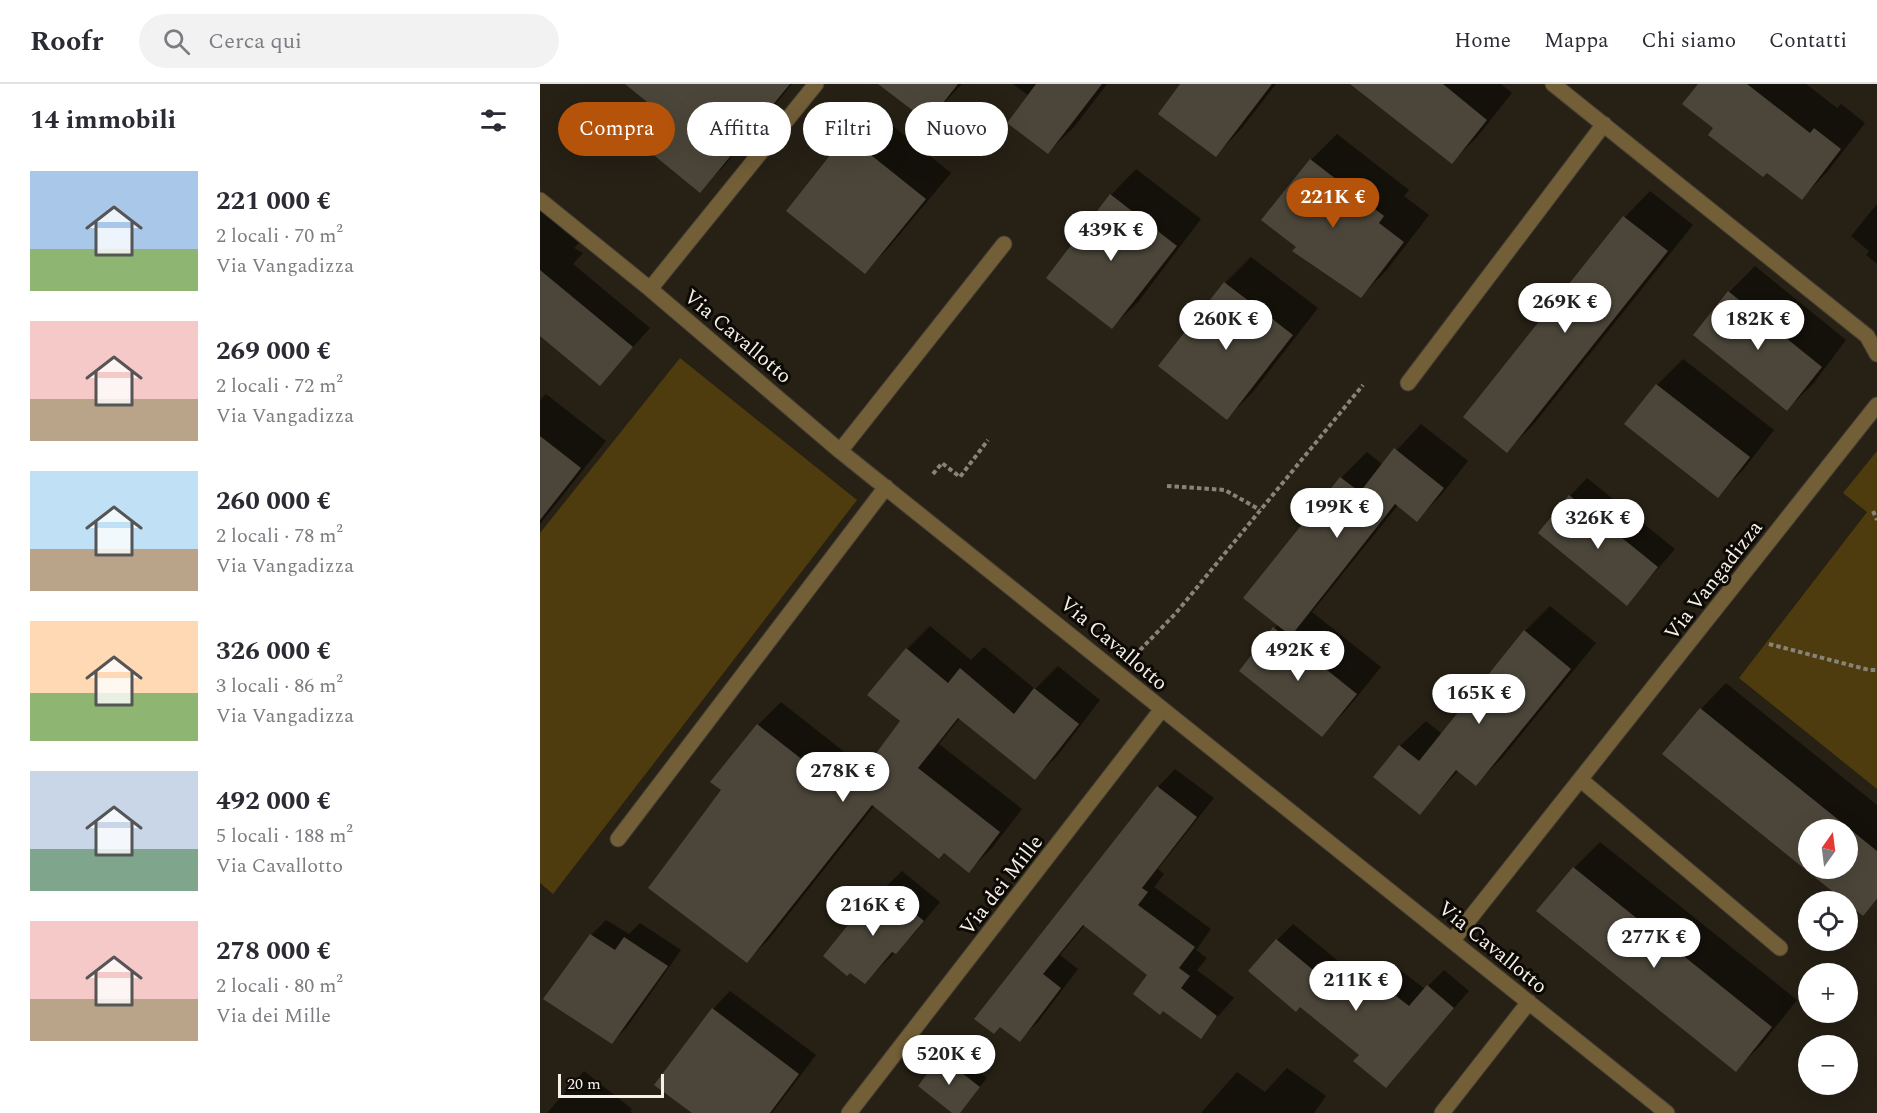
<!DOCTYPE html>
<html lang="it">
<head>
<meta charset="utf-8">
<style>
  :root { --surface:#fff; --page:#f2f2f3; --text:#2b2b33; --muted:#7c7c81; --line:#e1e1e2; --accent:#b45309 }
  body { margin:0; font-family:Spectral,serif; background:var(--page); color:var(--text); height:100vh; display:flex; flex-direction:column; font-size:22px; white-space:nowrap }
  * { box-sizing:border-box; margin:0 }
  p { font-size:20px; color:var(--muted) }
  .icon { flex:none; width:33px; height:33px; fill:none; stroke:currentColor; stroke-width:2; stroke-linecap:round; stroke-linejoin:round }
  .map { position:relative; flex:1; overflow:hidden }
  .sheet { display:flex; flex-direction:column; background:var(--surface); width:540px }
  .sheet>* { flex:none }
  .hud { position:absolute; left:18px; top:18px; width:570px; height:54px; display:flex; gap:12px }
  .needle { width:39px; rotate:14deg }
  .tools { position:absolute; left:1258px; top:735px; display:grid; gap:12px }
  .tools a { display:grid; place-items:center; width:60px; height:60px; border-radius:50%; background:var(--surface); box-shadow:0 6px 24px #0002; font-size:30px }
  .scale { position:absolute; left:18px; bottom:15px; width:106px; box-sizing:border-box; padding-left:6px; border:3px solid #f5f1e9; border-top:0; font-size:16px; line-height:21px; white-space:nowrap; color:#f5f1e9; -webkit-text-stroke:4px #0d0a06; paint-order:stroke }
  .price { position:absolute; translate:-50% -51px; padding:0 14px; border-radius:21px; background:#fff; color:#222; font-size:20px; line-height:39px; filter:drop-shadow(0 2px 3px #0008) }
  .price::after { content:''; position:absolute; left:50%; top:36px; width:18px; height:14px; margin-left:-9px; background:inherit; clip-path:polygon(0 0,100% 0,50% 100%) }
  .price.current { background:var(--accent); color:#fff }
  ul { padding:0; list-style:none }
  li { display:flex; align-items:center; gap:18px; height:150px; padding:0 30px }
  li span { display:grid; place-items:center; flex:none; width:168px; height:120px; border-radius:0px; color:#555 }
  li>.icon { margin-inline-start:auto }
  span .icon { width:72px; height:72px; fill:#fffc; stroke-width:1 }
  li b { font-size:26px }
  h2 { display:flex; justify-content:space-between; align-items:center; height:72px; padding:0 30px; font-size:26px }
  .pill { padding:0 21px; border-radius:27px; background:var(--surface); box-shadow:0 6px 24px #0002; font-size:21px; line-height:54px }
  .pill.current { background:var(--accent); color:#fff }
  header { display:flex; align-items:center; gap:36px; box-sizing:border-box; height:84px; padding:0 30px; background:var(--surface); border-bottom:2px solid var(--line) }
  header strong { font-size:28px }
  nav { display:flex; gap:33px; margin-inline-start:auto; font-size:21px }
  .search { width:420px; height:54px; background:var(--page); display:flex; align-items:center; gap:15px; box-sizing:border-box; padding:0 21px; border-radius:33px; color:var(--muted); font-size:22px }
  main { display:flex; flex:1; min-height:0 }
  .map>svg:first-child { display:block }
</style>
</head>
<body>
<header>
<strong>Roofr</strong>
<div class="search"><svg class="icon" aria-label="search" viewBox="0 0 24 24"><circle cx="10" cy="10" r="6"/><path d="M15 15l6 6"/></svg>Cerca qui</div>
<nav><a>Home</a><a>Mappa</a><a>Chi siamo</a><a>Contatti</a></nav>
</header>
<main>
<section class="sheet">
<h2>14 immobili<svg class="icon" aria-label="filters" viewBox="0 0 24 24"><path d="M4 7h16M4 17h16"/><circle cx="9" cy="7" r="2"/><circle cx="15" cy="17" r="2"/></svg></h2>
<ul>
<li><span style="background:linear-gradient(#a9c7e8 65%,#8fb573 0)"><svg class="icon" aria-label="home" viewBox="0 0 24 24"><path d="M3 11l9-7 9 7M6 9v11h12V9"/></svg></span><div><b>221 000 €</b><p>2 locali · 70 m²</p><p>Via Vangadizza</p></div></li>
<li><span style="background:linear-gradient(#f6c9c9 65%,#b9a48a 0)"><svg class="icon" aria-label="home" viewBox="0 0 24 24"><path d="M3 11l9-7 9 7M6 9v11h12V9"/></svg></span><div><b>269 000 €</b><p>2 locali · 72 m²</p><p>Via Vangadizza</p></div></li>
<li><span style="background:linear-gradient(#bfe0f5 65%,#b9a48a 0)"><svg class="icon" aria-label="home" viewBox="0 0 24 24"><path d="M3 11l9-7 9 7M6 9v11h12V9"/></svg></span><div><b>260 000 €</b><p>2 locali · 78 m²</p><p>Via Vangadizza</p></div></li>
<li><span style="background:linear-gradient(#ffd9b3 60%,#8fb573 0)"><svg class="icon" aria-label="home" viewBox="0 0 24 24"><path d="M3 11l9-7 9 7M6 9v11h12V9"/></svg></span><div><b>326 000 €</b><p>3 locali · 86 m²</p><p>Via Vangadizza</p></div></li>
<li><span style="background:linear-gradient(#c9d6e8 65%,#7fa58c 0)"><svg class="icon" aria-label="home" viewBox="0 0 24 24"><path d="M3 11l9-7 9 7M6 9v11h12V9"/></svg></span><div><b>492 000 €</b><p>5 locali · 188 m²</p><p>Via Cavallotto</p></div></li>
<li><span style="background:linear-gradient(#f6c9c9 65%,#b9a48a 0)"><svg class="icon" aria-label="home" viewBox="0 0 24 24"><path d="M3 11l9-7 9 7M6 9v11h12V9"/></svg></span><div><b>278 000 €</b><p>2 locali · 80 m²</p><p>Via dei Mille</p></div></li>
</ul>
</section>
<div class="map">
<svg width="1337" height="1029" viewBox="0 0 1337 1029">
  <rect width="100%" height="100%" fill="#262015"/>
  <path fill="#4f3c0e" d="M140 274 317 416 13 810 0 799V449Z
    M1337 367V705L1199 594 1327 428 1303 409Z"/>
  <path fill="#0007" fill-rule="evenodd" d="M88 0H252L185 81 159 107 135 39Z
    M341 0H422L388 36Z
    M473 0H567L534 43 508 68 489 12Z
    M642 0H736L701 45 676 71Z
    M826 0H961L972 9 937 53 912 78Z
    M1160 0H1266L1297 24 1301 20 1325 39 1287 88 1262 114 1175 44Z
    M333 26 411 89 350 162 325 188 307 52Z
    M797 50 869 106 864 112 889 131 846 187 821 212 758 162 771 76Z
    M596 85 661 135 598 218 572 243 571 111Z
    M1110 107 1153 141 993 341 967 367 925 333 1085 133Z
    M1337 120V180L1326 171 1329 167 1311 152Z
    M0 126 39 159 34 164 43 169 33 180 110 244 60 300 0 250Z
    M711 173 778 224 713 308 687 334 620 282 685 199Z
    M1215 182 1306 256 1273 300 1247 325 1155 251 1189 208Z
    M1143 275 1234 346 1203 386 1177 412 1086 340 1117 301Z
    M6 310 66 357 0 440V316Z
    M881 340 928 377 902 410 877 436 858 421 772 528 841 583 807 625 782 651 701 586 738 540 801 394 827 368 843 381Z
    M1047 394 1135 465 1087 520 1030 412Z
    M1010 522 1056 559 962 674 936 700 919 686 879 729 860 662 886 637 902 650 985 547Z
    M390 542 431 576 444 563 495 605 518 582 560 616 518 671 495 694 420 634 399 660 482 725 452 764 429 787 335 721 229 855 206 878 183 706 218 641 241 618 326 685 362 637 367 565Z
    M1186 599 1337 721V816L1323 830 1124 670 1161 625ZM1269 746H1308V784H1269Z
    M635 685 674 714 618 785 624 790 614 803 671 845 656 866 667 874 657 886 694 914 660 953 624 925 609 891 545 841 520 871 538 885 498 938 480 955 461 940 618 703Z
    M1060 758 1257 916 1222 960 1196 986 1034 784Z
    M362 787 400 818 373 851 325 898 321 827Z
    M66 836 89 850 100 839 141 866 87 943 72 958 5 915 51 851Z
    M753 840 825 899 847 876 885 905 904 886 929 907 846 1002 737 856Z
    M190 907 276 971 232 1029H153L173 925Z
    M410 965 447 994 418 1029H414L401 973Z
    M747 984 786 1012 774 1029H661L697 988 725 1008Z
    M44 987 92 1025 90 1027 93 1029H7Z"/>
  <path fill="#4c463a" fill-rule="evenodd" d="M85 0H250L160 109 110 68 133 39Z
    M338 0H418L388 38Z
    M496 0H562L508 70 467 39Z
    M640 0H732L676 73 618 30Z
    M810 0H903L947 36 912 80Z
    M1158 0H1207L1270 49 1274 44 1301 65 1262 116 1227 89 1223 93 1168 51 1173 44 1142 20Z
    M306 51 386 115 325 190 246 127Z
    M770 75 844 132 839 139 864 158 821 214 752 167 756 163 721 136Z
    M570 110 637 162 572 245 506 194Z
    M1083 132 1128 167 967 369 923 333Z
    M0 186 93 263 60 302 0 252Z
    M684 198 753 251 687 336 618 282Z
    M1188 207 1282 283 1247 327 1153 251Z
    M1116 300 1210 373 1178 414 1084 340Z
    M0 352 41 384 0 436Z
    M854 364 904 404 877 438 855 420 751 552 703 514 800 393 820 408Z
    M1029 411 1118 483 1087 522 998 449Z
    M733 543 817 610 782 653 699 587Z
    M984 546 1031 585 936 702 916 686 880 731 833 693 859 661 879 677Z
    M366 564 408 599 420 584 474 630 494 604 539 640 495 696 418 634 378 684 460 748 429 789 404 769 399 775 332 721 207 879 108 804 181 706 170 698 217 640 306 710 360 637 327 611Z
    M1160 624 1337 767V815L1323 832 1122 670ZM1269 746H1308V784H1269Z
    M617 702 657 733 602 804 608 808 598 821 655 863 639 884 650 892 641 904 677 932 661 955 623 927 620 931 593 910 607 891 543 841 503 890 521 904 480 958 460 943 454 950 434 935Z
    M1033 783 1232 943 1196 988 996 827Z
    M343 804 384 837 356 870 352 868 325 900 310 889 307 892 283 872 320 826 323 828Z
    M50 850 75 866 84 853 128 882 72 960 3 915Z
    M736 855 809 916 829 891 869 922 887 901 914 924 846 1004 813 977 819 971 760 923 756 928 708 887Z
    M172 924 259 990 230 1029H152L114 1001Z
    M400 972 440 1003 420 1029H412L378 1002Z"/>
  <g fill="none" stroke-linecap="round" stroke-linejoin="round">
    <g stroke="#433d33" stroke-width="17">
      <path id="minor" d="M1013 0 1327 252 1337 270
        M0 116 110 205 300 367 1127 1029
        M110 205 276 0
        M868 299 1064 40
        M300 367 464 160
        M1041 696 1240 864
        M78 755 346 403
        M912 857 1337 321
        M309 1029 622 625
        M902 1029 989 918"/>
    </g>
    <path stroke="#888379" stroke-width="4" stroke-dasharray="4.5 3" stroke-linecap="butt" d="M393 390 402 379 420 393 448 356
      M627 402 685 406 720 426
      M1333 427 1337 436
      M1229 560 1329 586H1337
      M600 566 636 529 823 301"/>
    <use href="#minor" stroke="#725f38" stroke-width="15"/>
  </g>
  <g text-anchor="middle" stroke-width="6" stroke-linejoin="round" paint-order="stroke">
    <g font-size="21" fill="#f5f1e9" stroke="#0d0a06">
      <text transform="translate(198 252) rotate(40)" y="7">Via Cavallotto</text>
      <text transform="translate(1173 496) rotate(-52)" y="7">Via Vangadizza</text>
      <text transform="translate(574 559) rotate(40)" y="7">Via Cavallotto</text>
      <text transform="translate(461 801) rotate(-52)" y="7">Via dei Mille</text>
      <text transform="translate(953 863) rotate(39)" y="7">Via Cavallotto</text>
    </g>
  </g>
</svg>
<div class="tools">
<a><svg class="needle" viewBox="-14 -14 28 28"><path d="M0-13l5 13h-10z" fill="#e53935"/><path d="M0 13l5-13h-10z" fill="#7c7c81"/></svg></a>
<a><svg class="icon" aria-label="locate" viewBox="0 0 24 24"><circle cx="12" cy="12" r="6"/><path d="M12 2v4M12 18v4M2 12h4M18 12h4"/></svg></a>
<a>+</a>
<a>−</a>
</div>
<div class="scale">20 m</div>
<b class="price current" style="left:793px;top:145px">221K €</b>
<b class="price" style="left:571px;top:178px">439K €</b>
<b class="price" style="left:1025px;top:250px">269K €</b>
<b class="price" style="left:686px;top:267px">260K €</b>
<b class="price" style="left:1218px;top:267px">182K €</b>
<b class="price" style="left:797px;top:455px">199K €</b>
<b class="price" style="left:1058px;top:466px">326K €</b>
<b class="price" style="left:758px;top:598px">492K €</b>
<b class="price" style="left:939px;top:641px">165K €</b>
<b class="price" style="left:303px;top:719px">278K €</b>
<b class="price" style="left:333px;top:853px">216K €</b>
<b class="price" style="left:1114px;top:885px">277K €</b>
<b class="price" style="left:816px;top:928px">211K €</b>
<b class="price" style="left:409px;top:1002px">520K €</b>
<div class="hud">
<a class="pill current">Compra</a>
<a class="pill">Affitta</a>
<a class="pill">Filtri</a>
<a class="pill">Nuovo</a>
</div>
</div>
</main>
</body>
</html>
